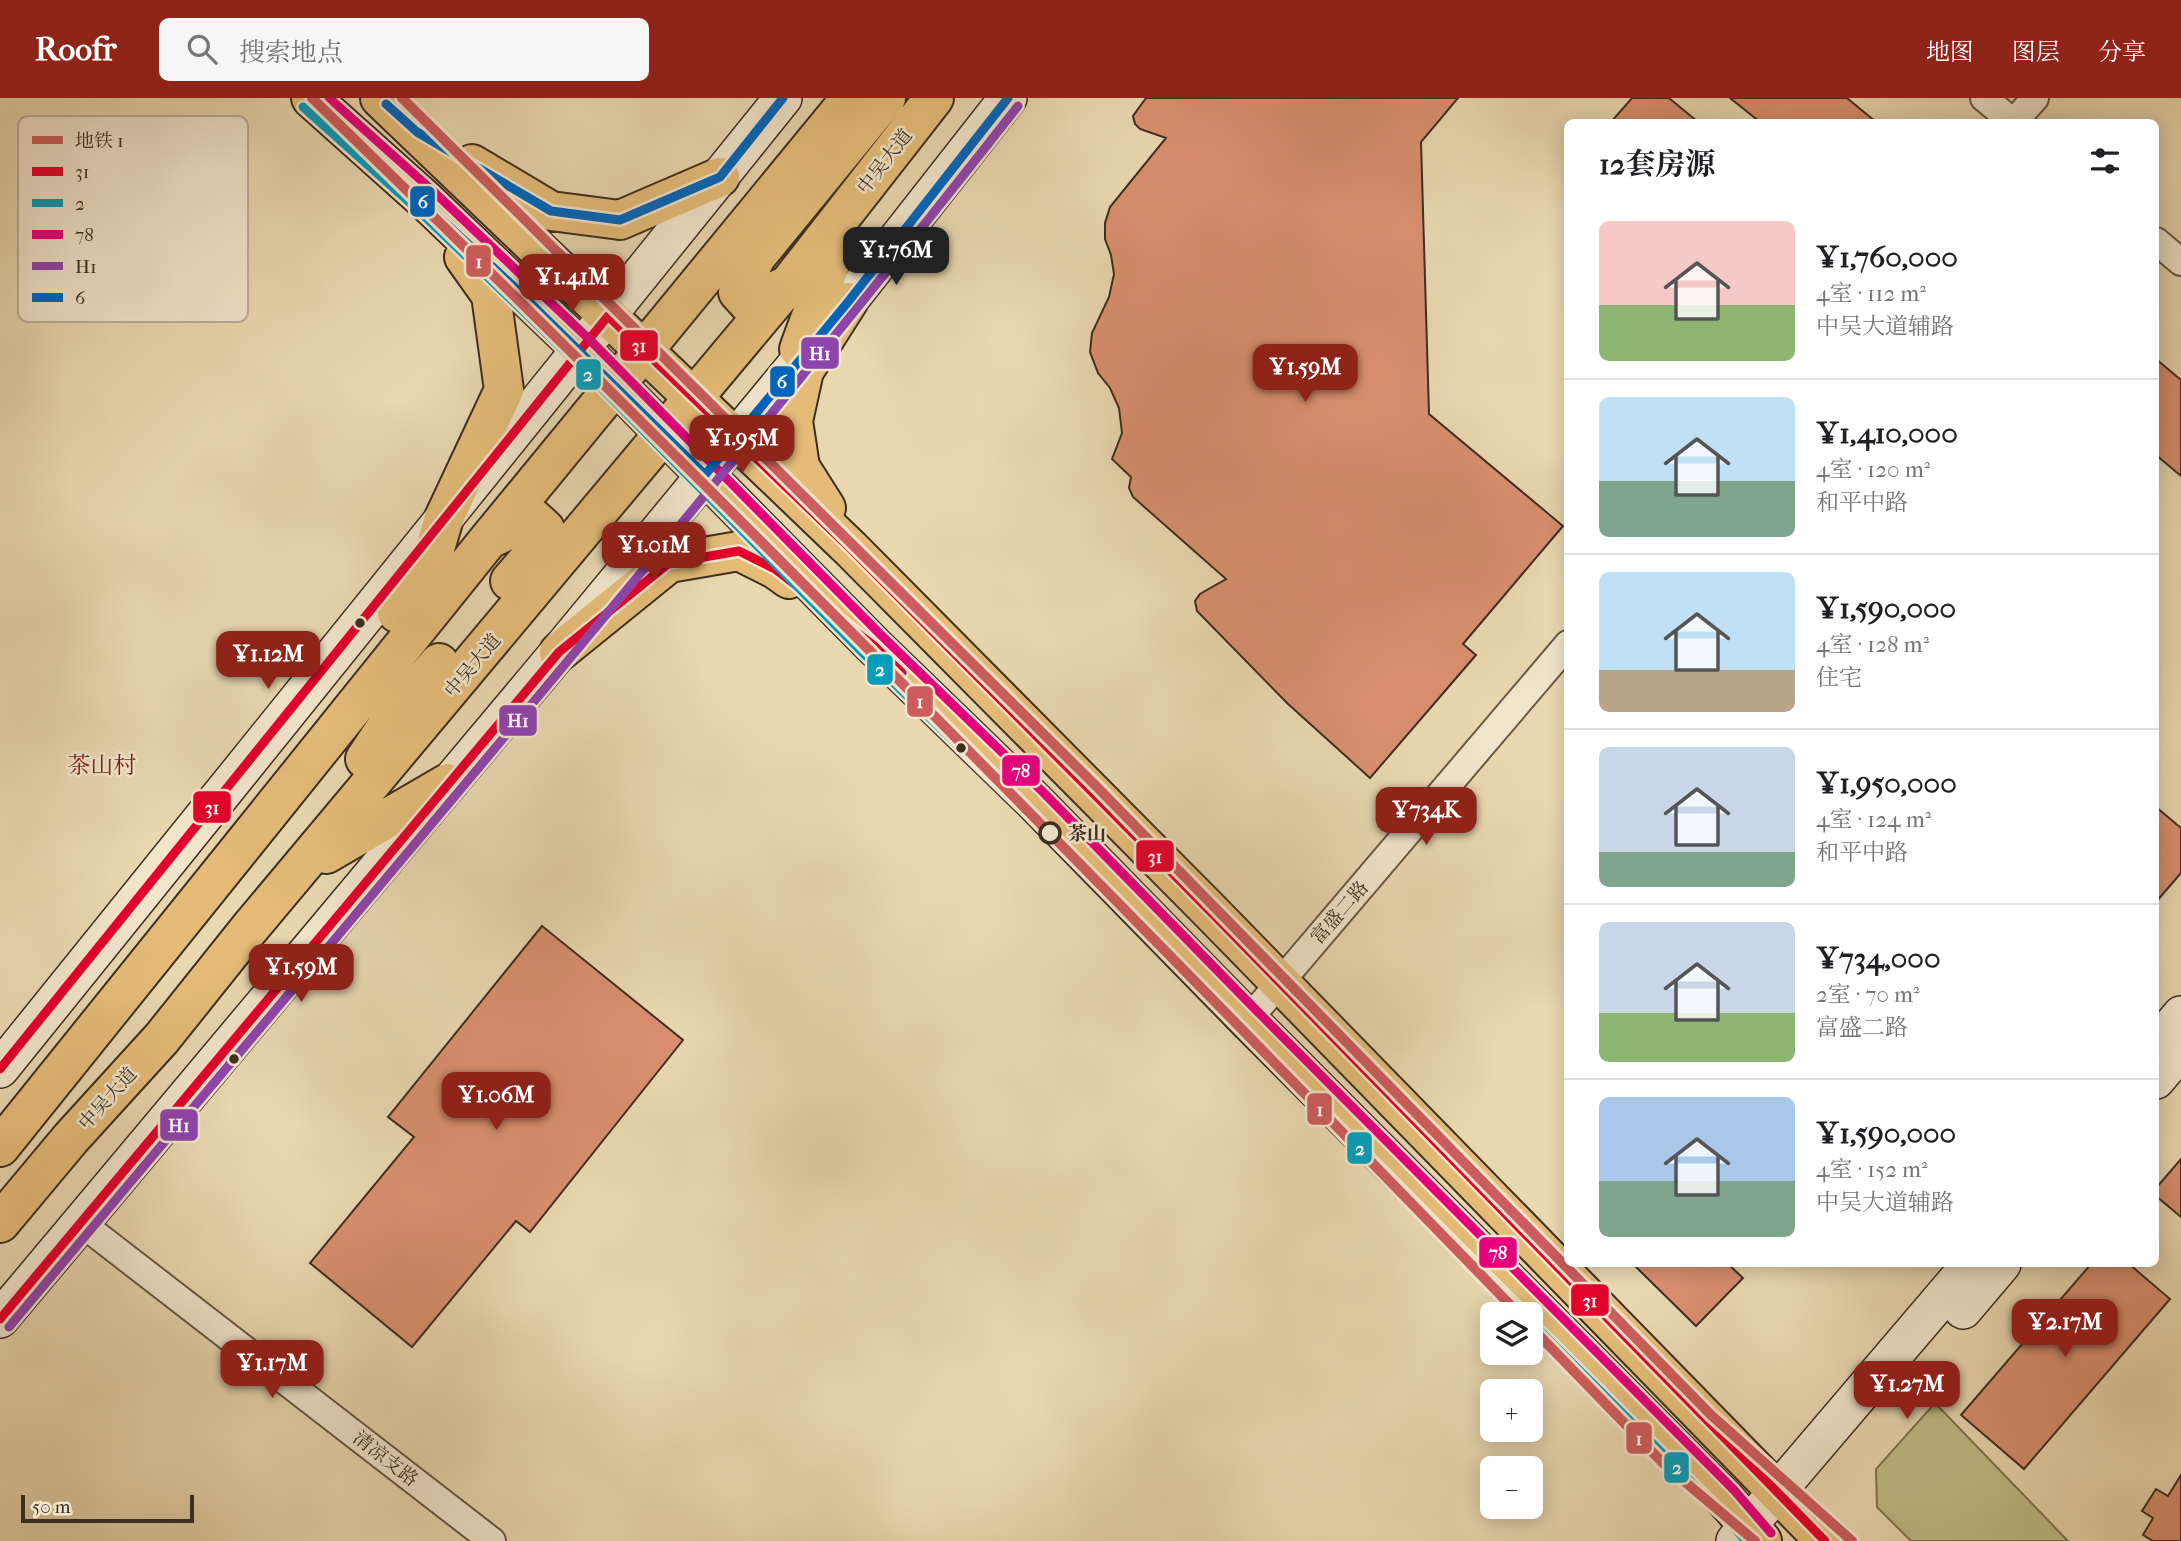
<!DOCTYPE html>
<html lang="zh">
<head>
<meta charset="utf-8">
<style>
  :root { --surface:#fff; --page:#f6f6f6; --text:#202124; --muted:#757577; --line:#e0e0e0; --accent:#8f2418 }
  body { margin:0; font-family:"IM FELL French Canon","Noto Serif SC",serif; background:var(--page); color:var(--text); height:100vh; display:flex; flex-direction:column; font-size:26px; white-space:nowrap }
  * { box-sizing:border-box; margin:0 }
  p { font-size:23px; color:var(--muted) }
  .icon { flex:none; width:38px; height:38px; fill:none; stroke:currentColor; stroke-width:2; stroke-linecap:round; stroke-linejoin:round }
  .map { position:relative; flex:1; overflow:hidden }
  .sheet { position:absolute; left:1564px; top:21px; width:595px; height:1148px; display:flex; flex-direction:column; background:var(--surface); border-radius:10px; box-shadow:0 4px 18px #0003 }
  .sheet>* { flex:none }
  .tools { position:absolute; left:1480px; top:1204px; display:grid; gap:14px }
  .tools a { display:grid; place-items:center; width:63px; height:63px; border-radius:10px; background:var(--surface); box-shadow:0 4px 18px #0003; font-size:35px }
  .scale { position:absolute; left:21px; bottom:18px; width:173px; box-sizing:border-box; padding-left:7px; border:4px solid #3d2e20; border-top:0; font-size:19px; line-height:24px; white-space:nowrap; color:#3d2e20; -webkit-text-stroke:5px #f1e5cc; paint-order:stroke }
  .price { position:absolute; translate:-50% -60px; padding:0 16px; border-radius:14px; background:var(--accent); color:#fff; font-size:23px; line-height:46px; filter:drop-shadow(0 2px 4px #0008) }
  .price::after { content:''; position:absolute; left:50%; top:42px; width:21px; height:16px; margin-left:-10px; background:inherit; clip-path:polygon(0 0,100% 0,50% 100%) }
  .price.current { background:#222; color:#fff }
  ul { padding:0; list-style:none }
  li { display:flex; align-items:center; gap:21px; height:175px; padding:0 35px }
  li+li { border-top:2px solid var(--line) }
  li span { display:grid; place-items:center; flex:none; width:196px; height:140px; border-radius:10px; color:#555 }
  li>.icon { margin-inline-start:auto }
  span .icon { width:84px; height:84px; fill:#fffc; stroke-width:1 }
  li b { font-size:30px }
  h2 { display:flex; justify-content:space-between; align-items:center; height:84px; padding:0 35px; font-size:30px }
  header { display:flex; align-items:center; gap:42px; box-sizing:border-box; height:98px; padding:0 35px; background:var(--accent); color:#fff }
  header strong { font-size:33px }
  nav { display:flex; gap:38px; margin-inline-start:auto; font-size:24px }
  .search { width:490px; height:63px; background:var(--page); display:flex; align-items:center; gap:18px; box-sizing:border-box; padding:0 24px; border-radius:10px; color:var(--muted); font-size:26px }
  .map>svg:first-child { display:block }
</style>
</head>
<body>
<header>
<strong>Roofr</strong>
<div class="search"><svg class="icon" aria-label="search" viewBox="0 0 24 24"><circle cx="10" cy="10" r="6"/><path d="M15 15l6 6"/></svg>搜索地点</div>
<nav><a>地图</a><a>图层</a><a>分享</a></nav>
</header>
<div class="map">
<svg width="2181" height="1443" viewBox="0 0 2181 1443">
  <rect width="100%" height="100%" fill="#e9d7b0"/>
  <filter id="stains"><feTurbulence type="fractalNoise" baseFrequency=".00286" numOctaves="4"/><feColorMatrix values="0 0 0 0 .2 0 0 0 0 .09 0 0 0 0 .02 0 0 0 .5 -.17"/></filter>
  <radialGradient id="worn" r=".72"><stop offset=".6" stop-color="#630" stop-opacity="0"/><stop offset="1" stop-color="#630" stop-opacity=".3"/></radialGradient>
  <path fill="#bfbc86" stroke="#7e7553" stroke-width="2" d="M1935 1305 2068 1443H1911L1877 1409 1876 1371Z"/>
  <path fill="#d98f6f" stroke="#3d2e20" stroke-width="2" d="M1146 0H1458L1421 44 1429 316 1563 428 1463 546 1476 557 1370 680 1287 605 1197 513 1195 503 1200 496 1226 481 1133 399 1129 390 1131 379 1112 361 1122 335 1119 310 1110 290 1098 275 1090 254 1092 235 1109 199 1114 176 1111 157 1105 141V125L1110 109 1166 40 1140 31 1135 26 1133 18Z
    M1632 0H1669L1698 24H1611Z
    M1730 0H1847L1876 24H1760Z
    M2156 261 2181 282V378L2156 357Z
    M2156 709 2181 730V775L2156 804Z
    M542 828 683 942 530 1134 516 1123 412 1249 310 1165 414 1039 388 1019Z
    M2181 1061V1119L2156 1098V1090Z
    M1633 1166H1728L1743 1180 1696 1228Z
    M2091 1166H2129L2170 1201 2024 1371 1961 1317Z
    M2181 1377V1443H2153L2143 1437 2153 1420 2142 1413 2156 1391 2168 1398Z"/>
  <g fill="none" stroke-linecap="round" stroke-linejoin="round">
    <g stroke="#685844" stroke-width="30">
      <path id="street" d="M1984 0 2013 24
        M2014 24 2035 0
        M2156 143 2181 164
        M1248 922 1568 546
        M80 1124 492 1443"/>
    </g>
    <g stroke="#3d2e20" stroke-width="40">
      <path id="secondary" d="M2156 947 2181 917
        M0 971 783 0
        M2156 982 2181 952
        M1963 1212 2002 1166
        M0 1221 559 554 848 204 1008 0
        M1735 1443 1971 1166"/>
    </g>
    <g stroke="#3d2e20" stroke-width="42">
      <path id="primary" d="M311 0 425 102 581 251 873 547 1034 703 1248 922 1725 1401 1762 1443
        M380 0 851 451 1210 813 1825 1443
        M472 66 551 113 620 122 720 79
        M788 187 748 205 738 194 756 159 886 0
        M799 251 841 137
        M826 410 800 369 793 323 804 273 848 204
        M492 440 533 420 545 431 537 452 510 483
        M397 515 427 478 444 420 504 292 491 197 464 159
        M559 554 669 465 739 453 775 471 789 481
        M365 661 395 616 439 565
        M326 756 448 685
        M0 1049 489 441 851 0
        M0 1125 71 1040 162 940 249 831 788 187 934 0"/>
    </g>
    <use href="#street" stroke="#f1e5cc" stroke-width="26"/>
    <use href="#secondary" stroke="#f1e5cc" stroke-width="37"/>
    <use href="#primary" stroke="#e4bc78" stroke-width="38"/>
    <g stroke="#f1e5cc" stroke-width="14">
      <path id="bus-1" d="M0 971 608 218 851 451 1210 813 1825 1443
        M0 1221 559 554 669 465 739 453 775 471 873 547 902 575"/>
    </g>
    <g stroke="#f1e5cc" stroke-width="14">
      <path id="bus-2" d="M303 9 417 111 572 260 864 556 1025 712 1524 1216
        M1531 1224 1716 1409 1746 1443"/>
    </g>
    <g stroke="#f1e5cc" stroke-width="14">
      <path id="bus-3" d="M329 0 433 93 590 242 882 538 1043 694 1257 913 1734 1392 1771 1435"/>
    </g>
    <g stroke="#f1e5cc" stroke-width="14">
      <path id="bus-4" d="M9 1229C348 824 692 423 1018 8"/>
    </g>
    <g stroke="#f1e5cc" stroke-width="14">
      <path id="bus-5" d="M311 0 511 186 705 377 848 204 1008 0
        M386 6 417 34 551 113 620 122 720 79 783 0"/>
    </g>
    <use href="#bus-1" stroke="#e4002b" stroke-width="9"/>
    <use href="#bus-2" stroke="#069dbd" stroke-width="9"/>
    <use href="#bus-3" stroke="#e5007d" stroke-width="9"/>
    <use href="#bus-4" stroke="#8e44ad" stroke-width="9"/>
    <use href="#bus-5" stroke="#0065bd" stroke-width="9"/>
    <g stroke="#f1e5cc" stroke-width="16">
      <path id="metro-1" d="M312 0C722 398 1121 806 1519 1216
        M402 0 1096 688 1711 1317 1852 1443
        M1531 1229 1665 1367 1755 1443"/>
    </g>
    <use href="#metro-1" stroke="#cd5c5c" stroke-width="10"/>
  </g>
  <g fill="#3d2e20" stroke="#f1e5cc" stroke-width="2.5">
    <circle cx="360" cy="525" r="6"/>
    <circle cx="961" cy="650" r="6"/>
    <circle cx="234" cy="961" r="6"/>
  </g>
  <circle fill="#f1e5cc" stroke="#3d2e20" stroke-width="3.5" cx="1050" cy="735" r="10"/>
  <g text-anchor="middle" stroke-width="5" stroke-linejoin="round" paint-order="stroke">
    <g font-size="19" fill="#3d2e20" stroke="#f1e5cc">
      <text transform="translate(884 63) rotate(-52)" y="7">中吴大道</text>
      <text transform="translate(472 567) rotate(-50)" y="7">中吴大道</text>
      <text transform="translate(1339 814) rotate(-49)" y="7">富盛二路</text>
      <text transform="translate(107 1000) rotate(-48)" y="7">中吴大道</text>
      <text transform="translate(386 1360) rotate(38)" y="7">清凉支路</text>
    </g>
    <g font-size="19" font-weight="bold" fill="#3d2e20" stroke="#f1e5cc" text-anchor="start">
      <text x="1068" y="742">茶山</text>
    </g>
    <g font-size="23" fill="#7a1f14" stroke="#f1e5cc">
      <text x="102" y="675">茶山村</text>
    </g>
  </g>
  <rect x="18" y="18" width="230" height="206" rx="10" fill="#f1e5cc" stroke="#bbae98" stroke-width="2"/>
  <rect x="32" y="38" width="31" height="8" fill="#cd5c5c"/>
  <rect x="32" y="69" width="31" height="9" fill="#e4002b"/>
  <rect x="32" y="101" width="31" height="8" fill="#069dbd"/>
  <rect x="32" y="132" width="31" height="9" fill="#e5007d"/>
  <rect x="32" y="164" width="31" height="8" fill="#8e44ad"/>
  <rect x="32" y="195" width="31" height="9" fill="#0065bd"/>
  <g font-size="19" fill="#3d2e20">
    <text x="75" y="49">地铁 1</text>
    <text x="75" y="80">31</text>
    <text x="75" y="112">2</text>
    <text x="75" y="143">78</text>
    <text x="75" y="175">H1</text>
    <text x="75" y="206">6</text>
  </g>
  <g stroke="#f1e5cc" stroke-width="2.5">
    <rect x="409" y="87" width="27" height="33" rx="7" fill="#0065bd"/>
    <rect x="465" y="146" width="27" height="34" rx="7" fill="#cd5c5c"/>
    <rect x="619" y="231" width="40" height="33" rx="7" fill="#e4002b"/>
    <rect x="800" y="238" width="40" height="34" rx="7" fill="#8e44ad"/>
    <rect x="575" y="260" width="27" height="33" rx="7" fill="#069dbd"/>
    <rect x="769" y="267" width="27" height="33" rx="7" fill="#0065bd"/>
    <rect x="866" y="555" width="28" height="33" rx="7" fill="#069dbd"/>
    <rect x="906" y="587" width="28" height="33" rx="7" fill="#cd5c5c"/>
    <rect x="498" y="606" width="40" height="33" rx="7" fill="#8e44ad"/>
    <rect x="1001" y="656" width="40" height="33" rx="7" fill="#e5007d"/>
    <rect x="192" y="692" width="40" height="34" rx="7" fill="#e4002b"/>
    <rect x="1135" y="741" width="40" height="34" rx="7" fill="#e4002b"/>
    <rect x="1306" y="994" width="27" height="34" rx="7" fill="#cd5c5c"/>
    <rect x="159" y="1010" width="40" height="34" rx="7" fill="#8e44ad"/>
    <rect x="1346" y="1033" width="27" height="34" rx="7" fill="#069dbd"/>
    <rect x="1478" y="1138" width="40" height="33" rx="7" fill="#e5007d"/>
    <rect x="1570" y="1185" width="40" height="34" rx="7" fill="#e4002b"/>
    <rect x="1625" y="1323" width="28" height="34" rx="7" fill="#cd5c5c"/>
    <rect x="1663" y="1353" width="27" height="33" rx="7" fill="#069dbd"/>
  </g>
  <g font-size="19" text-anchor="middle" font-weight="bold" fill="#fff">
    <text x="423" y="110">6</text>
    <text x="479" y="170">1</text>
    <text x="639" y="254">31</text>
    <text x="820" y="262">H1</text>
    <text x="588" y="283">2</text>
    <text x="782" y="290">6</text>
    <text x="880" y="578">2</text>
    <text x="920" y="610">1</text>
    <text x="518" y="629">H1</text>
    <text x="1021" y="679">78</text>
    <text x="212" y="716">31</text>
    <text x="1155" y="765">31</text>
    <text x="1320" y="1018">1</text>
    <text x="179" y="1034">H1</text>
    <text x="1360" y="1057">2</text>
    <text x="1498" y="1161">78</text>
    <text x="1590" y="1209">31</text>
    <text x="1639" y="1347">1</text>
    <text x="1677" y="1376">2</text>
  </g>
  <rect width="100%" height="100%" filter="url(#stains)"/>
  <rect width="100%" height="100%" fill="url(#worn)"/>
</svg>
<div class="tools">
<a><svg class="icon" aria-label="layers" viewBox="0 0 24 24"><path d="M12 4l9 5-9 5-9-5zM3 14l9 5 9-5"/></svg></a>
<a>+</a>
<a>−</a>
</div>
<div class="scale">50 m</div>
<b class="price current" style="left:896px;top:189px">¥1.76M</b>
<b class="price" style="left:572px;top:216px">¥1.41M</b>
<b class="price" style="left:1305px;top:306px">¥1.59M</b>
<b class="price" style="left:742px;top:377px">¥1.95M</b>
<b class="price" style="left:654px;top:484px">¥1.01M</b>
<b class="price" style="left:268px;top:593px">¥1.12M</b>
<b class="price" style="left:1426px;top:749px">¥734K</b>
<b class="price" style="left:301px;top:906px">¥1.59M</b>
<b class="price" style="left:496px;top:1034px">¥1.06M</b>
<b class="price" style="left:2065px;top:1261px">¥2.17M</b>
<b class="price" style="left:272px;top:1302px">¥1.17M</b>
<b class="price" style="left:1907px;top:1323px">¥1.27M</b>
<section class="sheet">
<h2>12套房源<svg class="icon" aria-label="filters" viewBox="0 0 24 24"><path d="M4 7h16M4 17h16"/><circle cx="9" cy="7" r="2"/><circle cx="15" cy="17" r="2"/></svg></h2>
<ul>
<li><span style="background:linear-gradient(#f6c9c9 60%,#8fb573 0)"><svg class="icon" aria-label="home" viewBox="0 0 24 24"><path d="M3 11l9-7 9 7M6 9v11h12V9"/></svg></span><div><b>¥1,760,000</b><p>4室 · 112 m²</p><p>中吴大道辅路</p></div></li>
<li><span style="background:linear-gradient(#bfe0f5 60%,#7fa58c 0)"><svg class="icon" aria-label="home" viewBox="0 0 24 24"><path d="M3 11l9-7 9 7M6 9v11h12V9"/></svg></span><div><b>¥1,410,000</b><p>4室 · 120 m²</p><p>和平中路</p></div></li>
<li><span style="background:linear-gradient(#bfe0f5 70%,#b9a48a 0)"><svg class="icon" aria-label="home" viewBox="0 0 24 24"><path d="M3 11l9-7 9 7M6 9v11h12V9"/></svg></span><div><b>¥1,590,000</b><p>4室 · 128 m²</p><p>住宅</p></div></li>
<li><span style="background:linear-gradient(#c9d6e8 75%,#7fa58c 0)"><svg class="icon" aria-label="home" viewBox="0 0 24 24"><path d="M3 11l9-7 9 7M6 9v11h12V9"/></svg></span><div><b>¥1,950,000</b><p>4室 · 124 m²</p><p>和平中路</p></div></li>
<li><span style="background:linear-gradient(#c9d6e8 65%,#8fb573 0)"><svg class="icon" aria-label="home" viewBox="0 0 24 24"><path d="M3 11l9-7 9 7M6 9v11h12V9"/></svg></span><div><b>¥734,000</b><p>2室 · 70 m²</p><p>富盛二路</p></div></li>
<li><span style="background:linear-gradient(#a9c7e8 60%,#7fa58c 0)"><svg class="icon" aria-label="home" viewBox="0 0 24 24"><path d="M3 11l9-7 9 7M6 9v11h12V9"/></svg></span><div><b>¥1,590,000</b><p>4室 · 152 m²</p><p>中吴大道辅路</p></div></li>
</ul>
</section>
</div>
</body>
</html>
